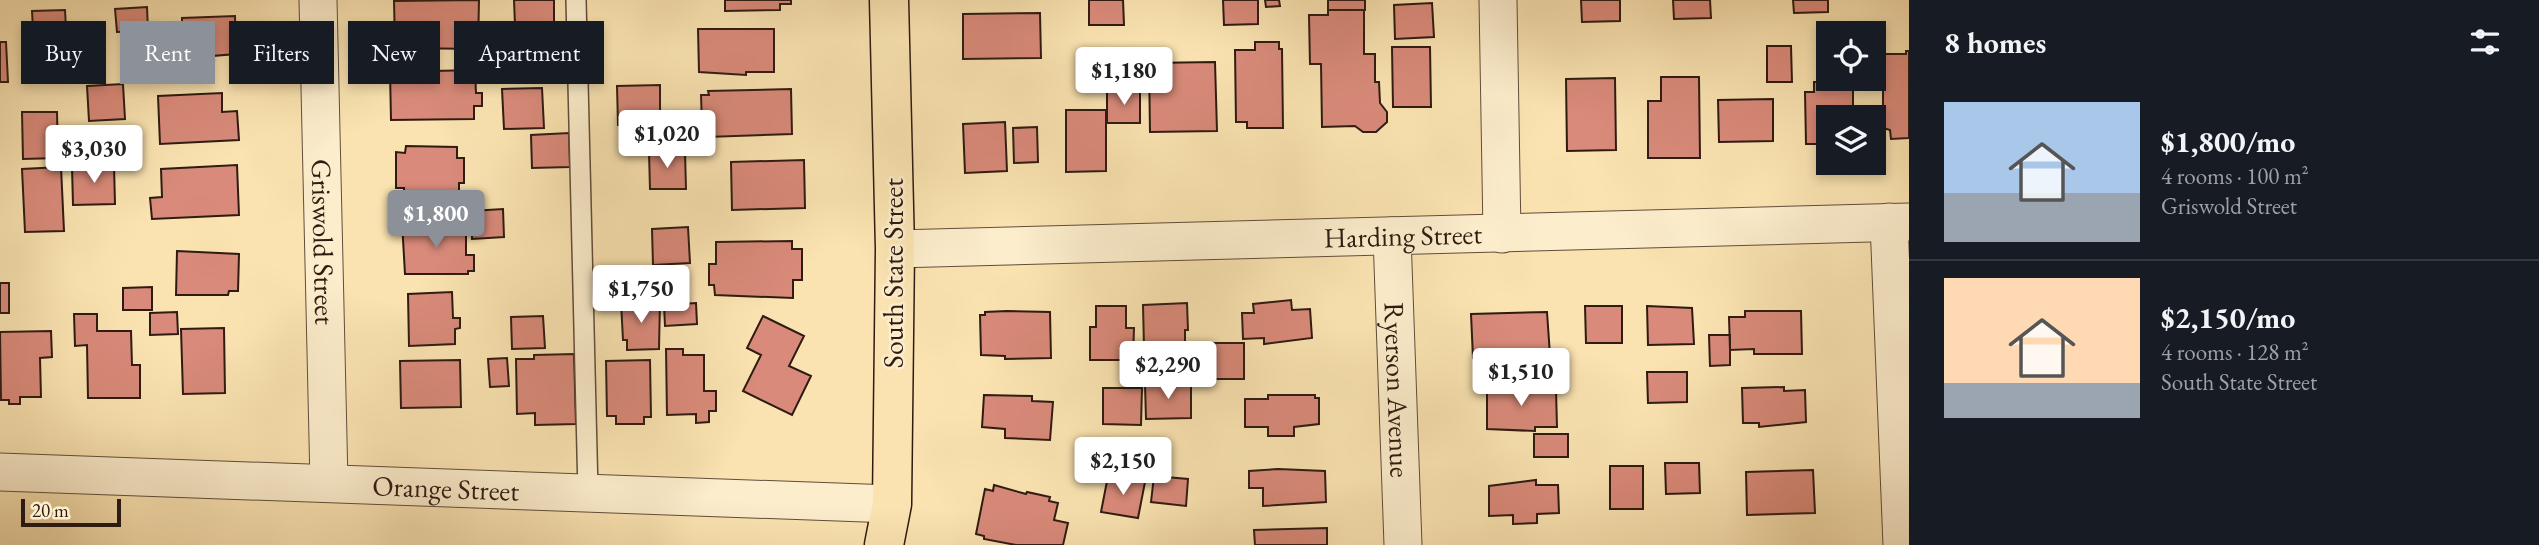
<!DOCTYPE html>
<html lang="en">
<head>
<meta charset="utf-8">
<style>
  :root { --surface:#171b24; --page:#242831; --text:#f1f3f6; --muted:#9ea1a6; --line:#363941; --accent:#8c9099 }
  body { margin:0; font-family:"EB Garamond",serif; background:var(--page); color:var(--text); height:100vh; display:flex; flex-direction:column; font-size:26px; white-space:nowrap }
  * { box-sizing:border-box; margin:0 }
  p { font-size:23px; color:var(--muted) }
  .icon { flex:none; width:38px; height:38px; fill:none; stroke:currentColor; stroke-width:2; stroke-linecap:round; stroke-linejoin:round }
  .map { position:relative; flex:1; overflow:hidden }
  .panel { display:flex; flex-direction:column; background:var(--surface); width:630px }
  .panel>* { flex:none }
  .banner { position:absolute; left:21px; top:21px; width:665px; height:63px; display:flex; gap:14px }
  .fabs { position:absolute; left:1816px; top:21px; display:grid; gap:14px }
  .fabs a { display:grid; place-items:center; width:70px; height:70px; border-radius:0px; background:var(--surface); box-shadow:0 4px 10px #0003; font-size:35px }
  .scale { position:absolute; left:21px; bottom:18px; width:100px; box-sizing:border-box; padding-left:7px; border:4px solid #2e1b12; border-top:0; font-size:19px; line-height:24px; white-space:nowrap; color:#2e1b12; -webkit-text-stroke:5px #fcedcc; paint-order:stroke }
  .price { position:absolute; translate:-50% -60px; padding:0 16px; border-radius:7px; background:#fff; color:#222; font-size:23px; line-height:46px; filter:drop-shadow(0 2px 4px #0008) }
  .price::after { content:''; position:absolute; left:50%; top:42px; width:21px; height:16px; margin-left:-10px; background:inherit; clip-path:polygon(0 0,100% 0,50% 100%) }
  .price.current { background:var(--accent); color:#fff }
  ul { padding:0; list-style:none }
  li { display:flex; align-items:center; gap:21px; height:175px; padding:0 35px }
  li+li { border-top:2px solid var(--line) }
  li span { display:grid; place-items:center; flex:none; width:196px; height:140px; border-radius:0px; color:#555 }
  li>.icon { margin-inline-start:auto }
  span .icon { width:84px; height:84px; fill:#fffc; stroke-width:1 }
  li b { font-size:30px }
  h2 { display:flex; justify-content:space-between; align-items:center; height:84px; padding:0 35px; font-size:30px }
  .tag { padding:0 24px; border-radius:0px; background:var(--surface); box-shadow:0 4px 10px #0003; font-size:24px; line-height:63px }
  .tag.current { background:var(--accent); color:#fff }
  main { display:flex; flex:1; min-height:0 }
  .map>svg:first-child { display:block }
</style>
</head>
<body>
<main>
<div class="map">
<svg width="1909" height="545" viewBox="0 0 1909 545">
  <rect width="100%" height="100%" fill="#fae3b1"/>
  <filter id="stains"><feTurbulence type="fractalNoise" baseFrequency=".00286" numOctaves="4"/><feColorMatrix values="0 0 0 0 .2 0 0 0 0 .09 0 0 0 0 .02 0 0 0 .5 -.17"/></filter>
  <radialGradient id="worn" r=".72"><stop offset=".6" stop-color="#630" stop-opacity="0"/><stop offset="1" stop-color="#630" stop-opacity=".3"/></radialGradient>
  <path fill="#d98a7a" stroke="#2e1b12" stroke-width="2" d="M479 0 478 49 403 48V45H395L394 1Z
    M514 0H554V24L515 25Z
    M725 0H791V4H780V10L725 11Z
    M1089 0H1123L1124 25H1089Z
    M1223 0H1258V24L1224 25Z
    M1265 0H1279L1280 6 1266 7Z
    M1328 0H1365V10H1328Z
    M1581 0H1620V21L1582 22Z
    M1673 0H1710L1711 18 1674 19Z
    M1793 0H1828V12L1794 13Z
    M1432 3 1434 37 1395 39 1394 5Z
    M147 7 148 31 117 32 115 9Z
    M65 10 67 46 34 48 32 11Z
    M1328 10H1364V54H1375V82H1379L1380 103 1387 112V122L1376 132H1363L1355 126 1322 127 1321 64H1310L1309 15H1328Z
    M1040 13 1041 58 963 59V14Z
    M235 16 236 54 213 56 214 60 185 61 184 54 163 55 162 25 182 24V18Z
    M698 29H774V72H746V75L699 72Z
    M0 42H6L8 82H0Z
    M1255 42H1279V49H1282L1283 128H1247V122H1236L1235 50H1255Z
    M1767 46H1791L1792 82H1767Z
    M1392 47H1430L1431 107H1393Z
    M1906 51H1909V138L1891 139 1890 130 1883 128V88H1878L1880 54H1906Z
    M1215 62 1217 131 1150 132 1149 63Z
    M475 70 476 93H482V106H474V119L391 120 390 72Z
    M1661 77H1699L1700 158H1648V101H1661Z
    M1615 78 1616 150 1567 151 1566 79Z
    M1814 82H1835V89H1853V107H1859V117H1829V155H1825V144H1806L1805 92H1814Z
    M123 84 125 119 89 121 87 86Z
    M660 85V123L618 125 617 86Z
    M542 88 544 128 504 129 502 89Z
    M791 89 792 134 707 137V125H702L701 95H709L708 91Z
    M1107 91H1140V123H1107Z
    M222 93V112L237 111 239 140 160 144 158 96Z
    M1773 99V141L1719 142 1718 100Z
    M1066 110H1106V171L1066 172Z
    M22 112H57L58 158 23 159Z
    M1005 122 1007 171 965 173 963 124Z
    M1037 127 1038 162 1014 163 1013 128Z
    M569 133 570 167 532 168 531 135Z
    M406 146 457 147V158H464V183H459V191H404V188H396V152L405 153Z
    M649 152H685L686 189H650Z
    M804 160 805 208 732 210 731 162Z
    M114 165 115 204 73 205 72 167Z
    M237 165 239 215 152 219 150 198 162 197 161 169Z
    M61 167 64 231 25 232 22 169Z
    M503 209 504 237 472 239 471 211Z
    M402 222H417V227H466V255H474V271H468V274H405Z
    M688 227 690 263 653 265 652 229Z
    M792 241V249H802V280H793V298L715 295 714 285H709V264H716V242Z
    M177 251 239 254 238 291H229L228 295H176Z
    M0 283H9V313H0Z
    M152 287V310H123V288Z
    M452 292 453 318H460V328L455 329V344L409 346 408 294Z
    M1291 300 1292 310 1310 309 1312 338 1264 344V338L1243 339 1242 313H1254L1253 304Z
    M660 301 659 349 627 350V340H623L621 302Z
    M696 303 697 324 665 326 664 305Z
    M1187 303 1188 330H1185V345H1180V367L1151 368 1150 347H1144L1143 305Z
    M1096 306H1126V328H1134L1133 360H1090V327H1096Z
    M1585 306H1622V343H1586Z
    M1647 306 1692 308 1694 344 1648 345Z
    M1007 311 1050 312 1051 358 1005 359V356L981 355 980 315H985V312Z
    M1745 311H1801L1802 354H1754V349L1730 350 1729 317H1745Z
    M177 312 178 334 150 335V313Z
    M1547 312 1550 355 1529 356V363L1503 364V359L1473 358 1471 314Z
    M74 314H97V331H131L132 365H140V398H88L87 345 75 346Z
    M543 316 545 348 512 349 511 317Z
    M763 316 804 336 789 366 811 376 792 415 743 391 761 355 747 348Z
    M224 328 225 393 183 394 181 329Z
    M51 331 52 357 40 358 41 397H20V404H9V400H1L0 332Z
    M1709 335H1730V365L1710 366Z
    M1210 343H1244V379H1210Z
    M666 349H683V355H704V391H716V411H709V422L696 423V414L667 415Z
    M574 354 576 424 535 425V413L517 414 516 359H534V355Z
    M507 358 509 386 490 387 488 359Z
    M460 360 461 407 401 408 400 361Z
    M650 360 651 417H644V424H616V416H607L606 361Z
    M1647 372H1687V402L1648 403Z
    M1191 382V418L1146 419 1145 384Z
    M1487 386H1536V391L1556 390 1557 427H1535V431L1487 429Z
    M1784 387V391L1805 390 1806 422 1759 427V423H1743L1742 388Z
    M1103 388H1142L1141 425 1103 424Z
    M984 395 1032 396V401L1053 402 1050 440 1005 438V429L982 427Z
    M1268 395H1315V398H1319V424L1294 427V436H1268V427H1245V399H1268Z
    M1534 434H1568V457H1534Z
    M1665 463H1699L1700 493 1666 494Z
    M1610 466H1643V509H1610Z
    M1278 469 1325 471 1326 502 1263 506V488H1249V471Z
    M1813 470 1815 513 1747 515 1746 472Z
    M1108 476 1145 482 1138 518 1101 512Z
    M1154 476 1188 479 1186 506 1151 502Z
    M1536 480V485H1558L1559 513 1537 514V523L1513 524V515L1489 516V486Z
    M994 485 1026 494 1027 492 1050 497 1049 501 1058 503 1054 520 1068 523 1063 545H1016L984 539V536L976 534 985 489 993 491Z
    M1327 528V545H1255L1254 530Z"/>
  <g fill="none" stroke-linecap="round" stroke-linejoin="round">
    <g stroke="#614d3a" stroke-width="22">
      <path id="service" d="M576 0 588 493"/>
    </g>
    <g stroke="#614d3a" stroke-width="39">
      <g id="minor">
        <path id="s1" d="M318 0 329 483"/>
        <path d="M1498 0 1502 234"/>
        <path d="M1889 222 1902 545"/>
        <path id="s2" d="M1392 236 1403 545"/>
        <path id="s3" d="M895 249 1909 222"/>
        <path id="s4" d="M0 472 892 504"/>
      </g>
    </g>
    <g stroke="#2e1b12" stroke-width="41">
      <path id="primary" d="M884 545 892 504 895 249 889 0"/>
    </g>
    <use href="#service" stroke="#fcedcc" stroke-width="19"/>
    <use href="#minor" stroke="#fcedcc" stroke-width="37"/>
    <use href="#primary" stroke="#fae3b1" stroke-width="38"/>
  </g>
  <g text-anchor="middle" stroke-width="5" stroke-linejoin="round" paint-order="stroke">
    <g font-size="28" fill="#2e1b12" stroke="#fcedcc">
      <text dy="10" stroke="none"><textPath href="#s3" startOffset="508">Harding Street</textPath></text>
      <text dy="10" stroke="none"><textPath href="#s1" startOffset="242">Griswold Street</textPath></text>
      <text transform="translate(893 273) rotate(-90)" y="10">South State Street</text>
      <text dy="10" stroke="none"><textPath href="#s2" startOffset="154">Ryerson Avenue</textPath></text>
      <text dy="10" stroke="none"><textPath href="#s4" startOffset="446">Orange Street</textPath></text>
    </g>
  </g>
  <rect width="100%" height="100%" filter="url(#stains)"/>
  <rect width="100%" height="100%" fill="url(#worn)"/>
</svg>
<div class="fabs">
<a><svg class="icon" aria-label="locate" viewBox="0 0 24 24"><circle cx="12" cy="12" r="6"/><path d="M12 2v4M12 18v4M2 12h4M18 12h4"/></svg></a>
<a><svg class="icon" aria-label="layers" viewBox="0 0 24 24"><path d="M12 4l9 5-9 5-9-5zM3 14l9 5 9-5"/></svg></a>
</div>
<div class="scale">20 m</div>
<b class="price" style="left:1124px;top:107px">$1,180</b>
<b class="price" style="left:667px;top:170px">$1,020</b>
<b class="price" style="left:94px;top:185px">$3,030</b>
<b class="price current" style="left:436px;top:250px">$1,800</b>
<b class="price" style="left:641px;top:325px">$1,750</b>
<b class="price" style="left:1168px;top:401px">$2,290</b>
<b class="price" style="left:1521px;top:408px">$1,510</b>
<b class="price" style="left:1123px;top:497px">$2,150</b>
<div class="banner">
<a class="tag">Buy</a>
<a class="tag current">Rent</a>
<a class="tag">Filters</a>
<a class="tag">New</a>
<a class="tag">Apartment</a>
</div>
</div>
<section class="panel">
<h2>8 homes<svg class="icon" aria-label="filters" viewBox="0 0 24 24"><path d="M4 7h16M4 17h16"/><circle cx="9" cy="7" r="2"/><circle cx="15" cy="17" r="2"/></svg></h2>
<ul>
<li><span style="background:linear-gradient(#a9c7e8 65%,#9aa5b1 0)"><svg class="icon" aria-label="home" viewBox="0 0 24 24"><path d="M3 11l9-7 9 7M6 9v11h12V9"/></svg></span><div><b>$1,800/mo</b><p>4 rooms · 100 m²</p><p>Griswold Street</p></div></li>
<li><span style="background:linear-gradient(#ffd9b3 75%,#9aa5b1 0)"><svg class="icon" aria-label="home" viewBox="0 0 24 24"><path d="M3 11l9-7 9 7M6 9v11h12V9"/></svg></span><div><b>$2,150/mo</b><p>4 rooms · 128 m²</p><p>South State Street</p></div></li>
</ul>
</section>
</main>
</body>
</html>
